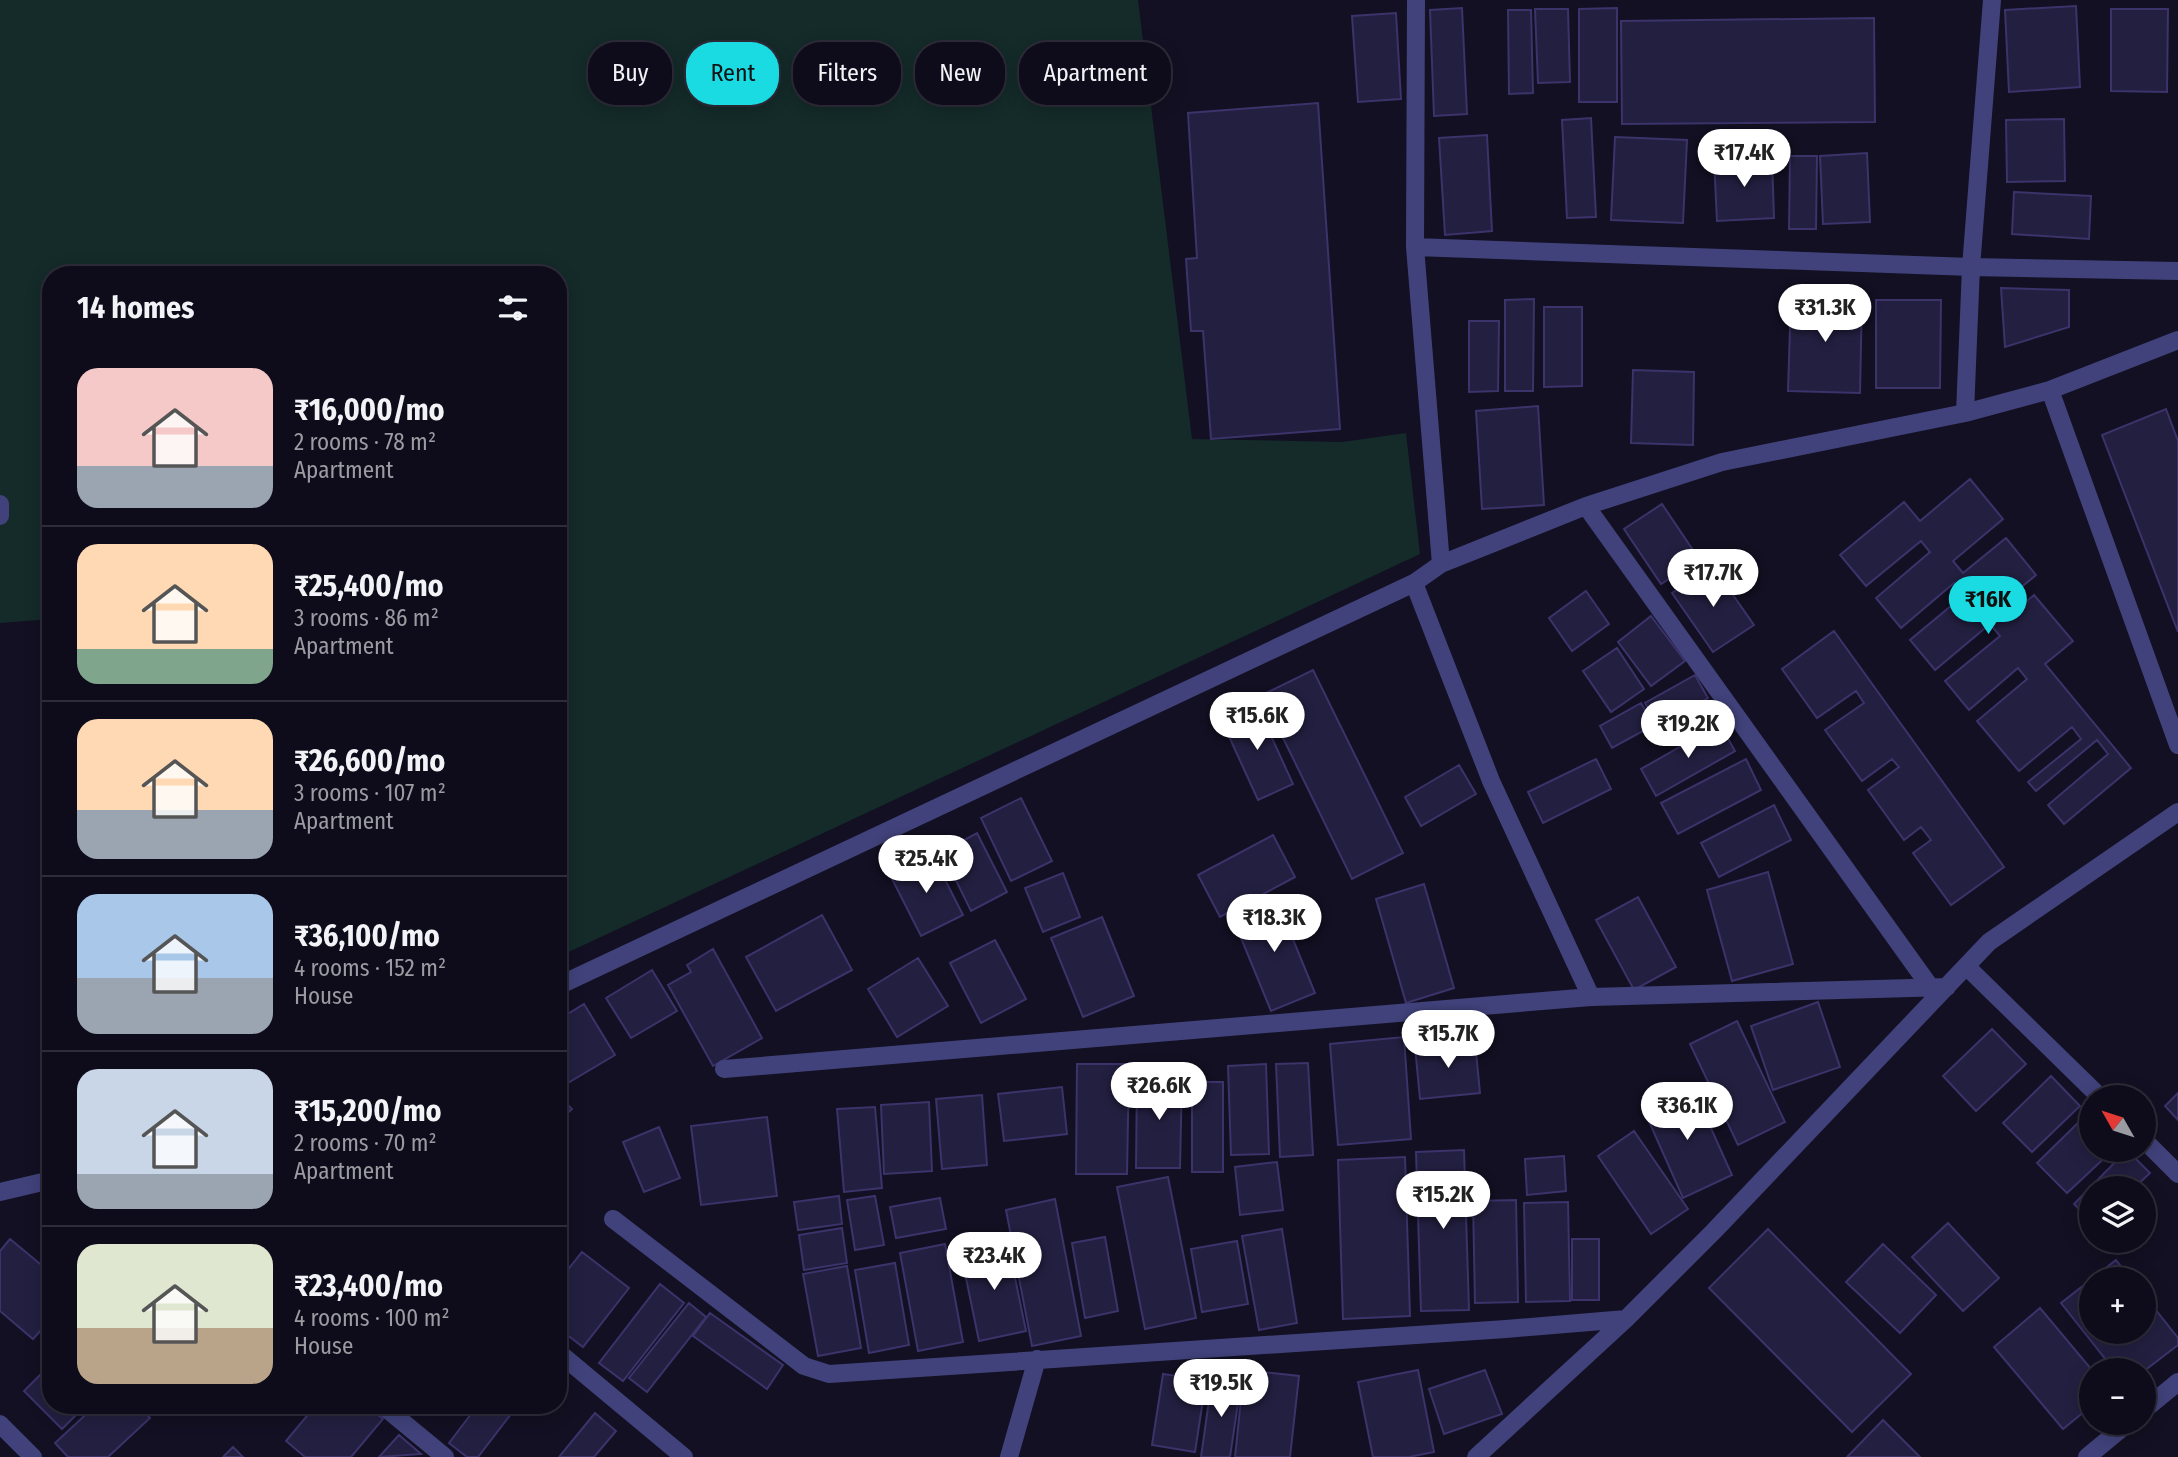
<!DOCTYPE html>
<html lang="en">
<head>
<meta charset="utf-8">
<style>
  :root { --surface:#0e0c1a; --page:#1c1a27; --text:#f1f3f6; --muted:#9b9ba2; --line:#2e2c39; --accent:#1adae2 }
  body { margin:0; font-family:"Fira Sans Condensed",sans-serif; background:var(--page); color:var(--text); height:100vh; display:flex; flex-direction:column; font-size:26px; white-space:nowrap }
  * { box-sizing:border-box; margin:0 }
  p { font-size:23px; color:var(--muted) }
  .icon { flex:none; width:38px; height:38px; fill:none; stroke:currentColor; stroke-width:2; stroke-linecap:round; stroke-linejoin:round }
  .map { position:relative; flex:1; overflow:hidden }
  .drawer { position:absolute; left:42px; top:266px; width:525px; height:1148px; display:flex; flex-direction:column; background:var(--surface); border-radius:28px; box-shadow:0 4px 18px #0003,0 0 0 2px var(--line) }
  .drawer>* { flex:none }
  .guide { position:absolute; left:588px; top:42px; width:665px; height:63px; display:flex; gap:14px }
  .needle { width:46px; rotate:309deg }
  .buttons { position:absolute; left:2079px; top:1085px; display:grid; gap:14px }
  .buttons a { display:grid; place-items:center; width:77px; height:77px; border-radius:50%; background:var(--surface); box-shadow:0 4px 18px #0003,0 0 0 2px var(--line); font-size:35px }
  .price { position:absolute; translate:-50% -60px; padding:0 16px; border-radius:24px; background:#fff; color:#222; font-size:23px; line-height:46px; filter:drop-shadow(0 2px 4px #0008) }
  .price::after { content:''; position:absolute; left:50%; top:42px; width:21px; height:16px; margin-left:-10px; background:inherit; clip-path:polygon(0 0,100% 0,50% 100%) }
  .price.on { background:var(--accent); color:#111 }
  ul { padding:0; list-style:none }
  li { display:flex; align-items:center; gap:21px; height:175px; padding:0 35px }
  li+li { border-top:2px solid var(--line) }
  li span { display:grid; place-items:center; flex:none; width:196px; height:140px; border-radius:21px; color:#555 }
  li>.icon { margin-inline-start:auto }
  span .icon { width:84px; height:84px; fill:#fffc; stroke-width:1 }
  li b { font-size:30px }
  h2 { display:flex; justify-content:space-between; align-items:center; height:84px; padding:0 35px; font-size:30px }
  .chip { padding:0 24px; border-radius:28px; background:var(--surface); box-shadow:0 4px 18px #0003,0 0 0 2px var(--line); font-size:24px; line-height:63px }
  .chip.on { background:var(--accent); color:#111 }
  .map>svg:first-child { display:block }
</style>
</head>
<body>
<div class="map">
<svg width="2178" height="1457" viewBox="0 0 2178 1457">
  <rect width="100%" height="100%" fill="#121022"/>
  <path fill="#142b29" d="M0 0H1138L1192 439 1342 442 1406 433 1420 554 558 957V275H51V619L0 623Z"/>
  <path fill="#231f40" stroke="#3b336a" stroke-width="2" d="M2076 6 2080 87 2009 92 2005 10Z
    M1462 8 1467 114 1434 116 1430 10Z
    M1617 8V102H1579V9Z
    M1535 9H1568L1570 82 1538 83Z
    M2111 9H2168L2167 92 2111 91Z
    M1508 10H1531L1533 93 1509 94Z
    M1396 13 1401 99 1358 102 1352 16Z
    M1874 18 1875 122 1622 124 1621 21Z
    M1318 103 1340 429 1211 439 1203 331H1191L1186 259 1197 258 1188 113Z
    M1591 118 1596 217 1567 218 1562 120Z
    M2064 119 2065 181 2007 182 2006 120Z
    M1487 135 1492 231 1445 235 1439 138Z
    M1615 137 1687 140 1683 223 1611 220Z
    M1867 153 1870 222 1823 224 1820 156Z
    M1790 156H1817L1816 229H1789Z
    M1772 158 1774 218 1717 221 1714 159Z
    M2014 192 2091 196 2089 239 2012 234Z
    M2001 288 2069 290V327L2005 347Z
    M1791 295 1862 297 1860 393 1788 391Z
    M1534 299 1533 391H1505V300Z
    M1876 300H1941L1940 388H1876Z
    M1544 307H1582V386L1544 387Z
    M1469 321H1499L1498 391 1469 392Z
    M1633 370 1694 372 1693 445 1631 443Z
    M1538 406 1544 505 1482 509 1476 411Z
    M2166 409 2178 441V632L2102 435Z
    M1970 479 2003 519 1953 561 1963 573 2006 538 2036 575 1994 610 2003 621 2034 595 2073 641 2045 664 2131 768 2064 824 2048 805 2108 754 2097 740 2036 791 2028 782 2081 739 2072 727 2019 771 1977 721 2027 679 2018 668 1969 710 1945 681 2000 636 1990 624 1935 670 1910 640 1964 595 1954 583 1901 628 1876 598 1930 552 1921 541 1866 586 1840 555 1904 502 1920 521Z
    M1662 504 1699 559 1661 584 1624 529Z
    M1712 565 1754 625 1713 652 1672 593Z
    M1586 591 1609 624 1572 651 1549 618Z
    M1651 616 1685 661 1651 686 1618 642Z
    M1834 631 2004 867 1951 905 1913 853 1931 840 1921 827 1904 840 1868 790 1899 767 1892 759 1862 781 1825 730 1864 703 1856 691 1817 718 1782 669Z
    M1617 648 1644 689 1611 712 1583 671Z
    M1313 670 1403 853 1352 879 1262 695Z
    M1695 675 1708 698 1658 726 1645 703Z
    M1256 703 1293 784 1258 800 1221 719Z
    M1641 703 1654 725 1612 748 1600 726Z
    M1720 724 1735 751 1656 796 1641 769Z
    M1596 759 1611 789 1543 823 1528 792Z
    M1746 759 1761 790 1678 834 1661 803Z
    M1459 765 1476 794 1421 826 1405 797Z
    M1021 798 1052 861 1011 881 981 818Z
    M1774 805 1791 840 1719 877 1701 843Z
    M977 833 1007 892 971 911 942 852Z
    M1273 835 1295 877 1220 917 1198 875Z
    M932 854 963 915 921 936 890 875Z
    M1768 872 1793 964 1732 981 1707 890Z
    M1063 873 1080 917 1043 932 1025 888Z
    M1424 884 1454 988 1406 1003 1376 899Z
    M1638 897 1676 967 1634 990 1596 920Z
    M1276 898 1315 993 1271 1011 1232 916Z
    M822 915 852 970 776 1011 746 957Z
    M1102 917 1134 996 1083 1017 1051 938Z
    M995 940 1026 999 981 1023 950 963Z
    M713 949 762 1038 713 1066 668 985 691 972 687 965Z
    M918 958 948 1006 897 1037 868 989Z
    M652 970 677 1011 631 1038 606 998Z
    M1818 1002 1840 1067 1773 1090 1751 1026Z
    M584 1004 615 1055 561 1087 558 1020Z
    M1737 1021 1785 1122 1738 1145 1690 1044Z
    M1992 1029 2026 1064 1976 1111 1943 1076Z
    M1404 1037 1411 1139 1338 1145 1330 1044Z
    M1475 1041 1480 1093 1420 1099 1415 1047Z
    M1308 1063 1313 1155 1280 1157 1276 1064Z
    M1077 1064H1129L1127 1174H1076Z
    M1266 1064 1269 1154 1231 1155 1228 1066Z
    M1137 1076H1182L1180 1168H1136Z
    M2051 1076 2080 1106 2032 1152 2003 1123Z
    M1192 1082H1223V1172H1192Z
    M1692 1086 1732 1175 1683 1198 1643 1108Z
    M1062 1087 1067 1134 1004 1141 998 1094Z
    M2178 1093V1120L2165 1106Z
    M982 1095 987 1165 942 1169 936 1099Z
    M558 1096 572 1109 558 1122Z
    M929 1102 932 1171 884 1174 881 1105Z
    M875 1107 882 1188 844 1192 837 1109Z
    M2087 1114 2091 1117V1150H2113L2067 1193 2037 1163Z
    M767 1117 777 1196 701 1205 691 1126Z
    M659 1127 680 1178 644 1192 623 1142Z
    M1634 1131 1688 1209 1651 1234 1598 1156Z
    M1464 1150 1469 1310 1421 1311 1416 1152Z
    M2127 1150 2150 1173 2134 1188H2091V1221L2074 1204Z
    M1564 1156 1566 1191 1527 1195 1525 1159Z
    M1405 1157 1410 1316 1343 1319 1338 1160Z
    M1277 1162 1283 1210 1240 1215 1235 1167Z
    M1168 1177 1196 1318 1145 1329 1117 1187Z
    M839 1196 842 1224 798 1230 794 1202Z
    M875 1196 884 1245 855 1250 847 1200Z
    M940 1198 946 1229 896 1238 890 1207Z
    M1055 1199 1081 1336 1032 1346 1006 1210Z
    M1516 1200 1518 1302 1475 1303 1473 1201Z
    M1568 1202 1570 1301 1526 1302 1524 1203Z
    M1948 1223 1999 1278 1963 1311 1912 1257Z
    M842 1228 847 1263 804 1270 799 1235Z
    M1282 1229 1297 1323 1259 1330 1242 1236Z
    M1768 1229 1911 1374 1852 1432 1709 1288Z
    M1105 1237 1118 1311 1085 1318 1072 1243Z
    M10 1239 51 1273V1319L33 1339 0 1311V1251Z
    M1572 1239H1599V1300H1572Z
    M1237 1241 1248 1304 1202 1312 1191 1249Z
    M945 1244 963 1342 918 1351 900 1253Z
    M1008 1244 1026 1331 979 1341 961 1254Z
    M1883 1244 1936 1295 1900 1333 1846 1282Z
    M582 1252 629 1288 583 1347 558 1328V1282Z
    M2116 1260 2131 1279H2091V1332H2144V1295L2178 1338V1345L2144 1371 2114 1370 2061 1303Z
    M895 1263 909 1345 869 1353 855 1270Z
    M847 1266 861 1348 818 1356 803 1274Z
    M660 1284 684 1303 623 1381 599 1363Z
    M689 1303 706 1317 647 1392 629 1378Z
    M2040 1308 2092 1370 2091 1406 2063 1429 1994 1347Z
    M710 1313 783 1365 767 1389 693 1336Z
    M51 1364V1405H86L62 1429 24 1391Z
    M1244 1370 1299 1376 1290 1457H1235Z
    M1418 1370 1434 1452 1409 1457H1373L1358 1382Z
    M1485 1370 1502 1414 1444 1434 1429 1389Z
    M1163 1374 1206 1380 1195 1452 1152 1445Z
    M1212 1379 1241 1383 1230 1457H1201Z
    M96 1405H139L150 1418 108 1457H68L55 1443Z
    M316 1405H366L383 1419 351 1457H305L286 1441Z
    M478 1405H518L478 1457H467L449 1443Z
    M595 1413 616 1431 594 1457H559Z
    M1883 1420 1920 1457H1847Z
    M399 1435 421 1454 379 1457Z
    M233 1447 243 1457H223Z"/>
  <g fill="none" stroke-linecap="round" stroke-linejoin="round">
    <path stroke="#41427b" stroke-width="18" d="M0 504V516"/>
    <path stroke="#41427b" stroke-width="18" d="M1416 0 1415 247 1441 564
      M1415 247 1971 267 2178 271
      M2050 390 2178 745
      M1965 413 1971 267 1992 0
      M1586 506 1931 988
      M1414 583 1491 781 1591 997
      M1966 966 2100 1097
      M558 986 1414 583 1441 564 1586 506 1722 462 1965 413 2050 390 2178 340
      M724 1069 1591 997 1947 987
      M2144 1140 2178 1174
      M0 1192 51 1180
      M613 1219 804 1366 829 1374 1506 1329 1626 1319
      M558 1352 684 1457
      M382 1405 445 1457
      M2144 1410 2178 1382
      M0 1424 33 1457
      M1009 1457 1037 1359
      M1476 1457 1626 1319 1714 1231 1989 942 2178 812
      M2087 1457 2128 1423"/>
  </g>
</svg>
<div class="buttons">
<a><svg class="needle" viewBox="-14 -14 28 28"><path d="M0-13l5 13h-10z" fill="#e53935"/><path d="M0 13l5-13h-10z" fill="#9b9ba2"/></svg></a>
<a><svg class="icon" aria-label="layers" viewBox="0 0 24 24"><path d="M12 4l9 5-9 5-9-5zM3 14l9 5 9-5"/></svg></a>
<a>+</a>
<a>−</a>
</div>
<b class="price" style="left:1744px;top:189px">₹17.4K</b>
<b class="price" style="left:1825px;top:344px">₹31.3K</b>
<b class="price" style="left:1713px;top:609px">₹17.7K</b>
<b class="price on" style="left:1988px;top:636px">₹16K</b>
<b class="price" style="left:1257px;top:752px">₹15.6K</b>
<b class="price" style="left:1688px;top:760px">₹19.2K</b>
<b class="price" style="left:926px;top:895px">₹25.4K</b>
<b class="price" style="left:1274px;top:954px">₹18.3K</b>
<b class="price" style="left:1448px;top:1070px">₹15.7K</b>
<b class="price" style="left:1159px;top:1122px">₹26.6K</b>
<b class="price" style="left:1687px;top:1142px">₹36.1K</b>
<b class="price" style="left:1443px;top:1231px">₹15.2K</b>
<b class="price" style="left:994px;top:1292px">₹23.4K</b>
<b class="price" style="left:1221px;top:1419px">₹19.5K</b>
<div class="guide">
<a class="chip">Buy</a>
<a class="chip on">Rent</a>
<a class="chip">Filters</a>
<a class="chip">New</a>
<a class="chip">Apartment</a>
</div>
<section class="drawer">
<h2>14 homes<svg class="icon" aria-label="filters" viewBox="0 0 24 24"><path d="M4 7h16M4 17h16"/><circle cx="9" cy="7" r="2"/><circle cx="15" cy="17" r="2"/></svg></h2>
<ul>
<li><span style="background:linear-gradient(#f6c9c9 70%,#9aa5b1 0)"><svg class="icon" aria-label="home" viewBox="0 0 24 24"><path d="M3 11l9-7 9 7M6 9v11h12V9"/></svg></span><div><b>₹16,000/mo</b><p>2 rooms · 78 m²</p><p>Apartment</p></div></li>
<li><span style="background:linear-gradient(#ffd9b3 75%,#7fa58c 0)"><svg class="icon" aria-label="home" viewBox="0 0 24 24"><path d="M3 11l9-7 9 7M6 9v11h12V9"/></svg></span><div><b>₹25,400/mo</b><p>3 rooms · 86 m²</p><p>Apartment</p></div></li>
<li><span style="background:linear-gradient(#ffd9b3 65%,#9aa5b1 0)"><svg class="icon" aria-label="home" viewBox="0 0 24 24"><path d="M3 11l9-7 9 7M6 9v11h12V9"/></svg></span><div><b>₹26,600/mo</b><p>3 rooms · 107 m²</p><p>Apartment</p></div></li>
<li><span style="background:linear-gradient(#a9c7e8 60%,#9aa5b1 0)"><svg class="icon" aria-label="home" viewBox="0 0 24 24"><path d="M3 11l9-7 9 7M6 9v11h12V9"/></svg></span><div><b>₹36,100/mo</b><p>4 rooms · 152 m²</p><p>House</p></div></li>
<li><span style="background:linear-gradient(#c9d6e8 75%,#9aa5b1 0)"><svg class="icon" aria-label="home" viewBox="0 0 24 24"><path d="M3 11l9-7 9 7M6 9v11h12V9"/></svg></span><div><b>₹15,200/mo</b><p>2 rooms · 70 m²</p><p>Apartment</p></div></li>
<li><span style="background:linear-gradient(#dfe7d0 60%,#b9a48a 0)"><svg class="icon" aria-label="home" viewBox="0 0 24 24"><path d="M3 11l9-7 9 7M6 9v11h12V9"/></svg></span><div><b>₹23,400/mo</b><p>4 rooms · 100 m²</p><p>House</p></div></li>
</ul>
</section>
</div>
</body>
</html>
